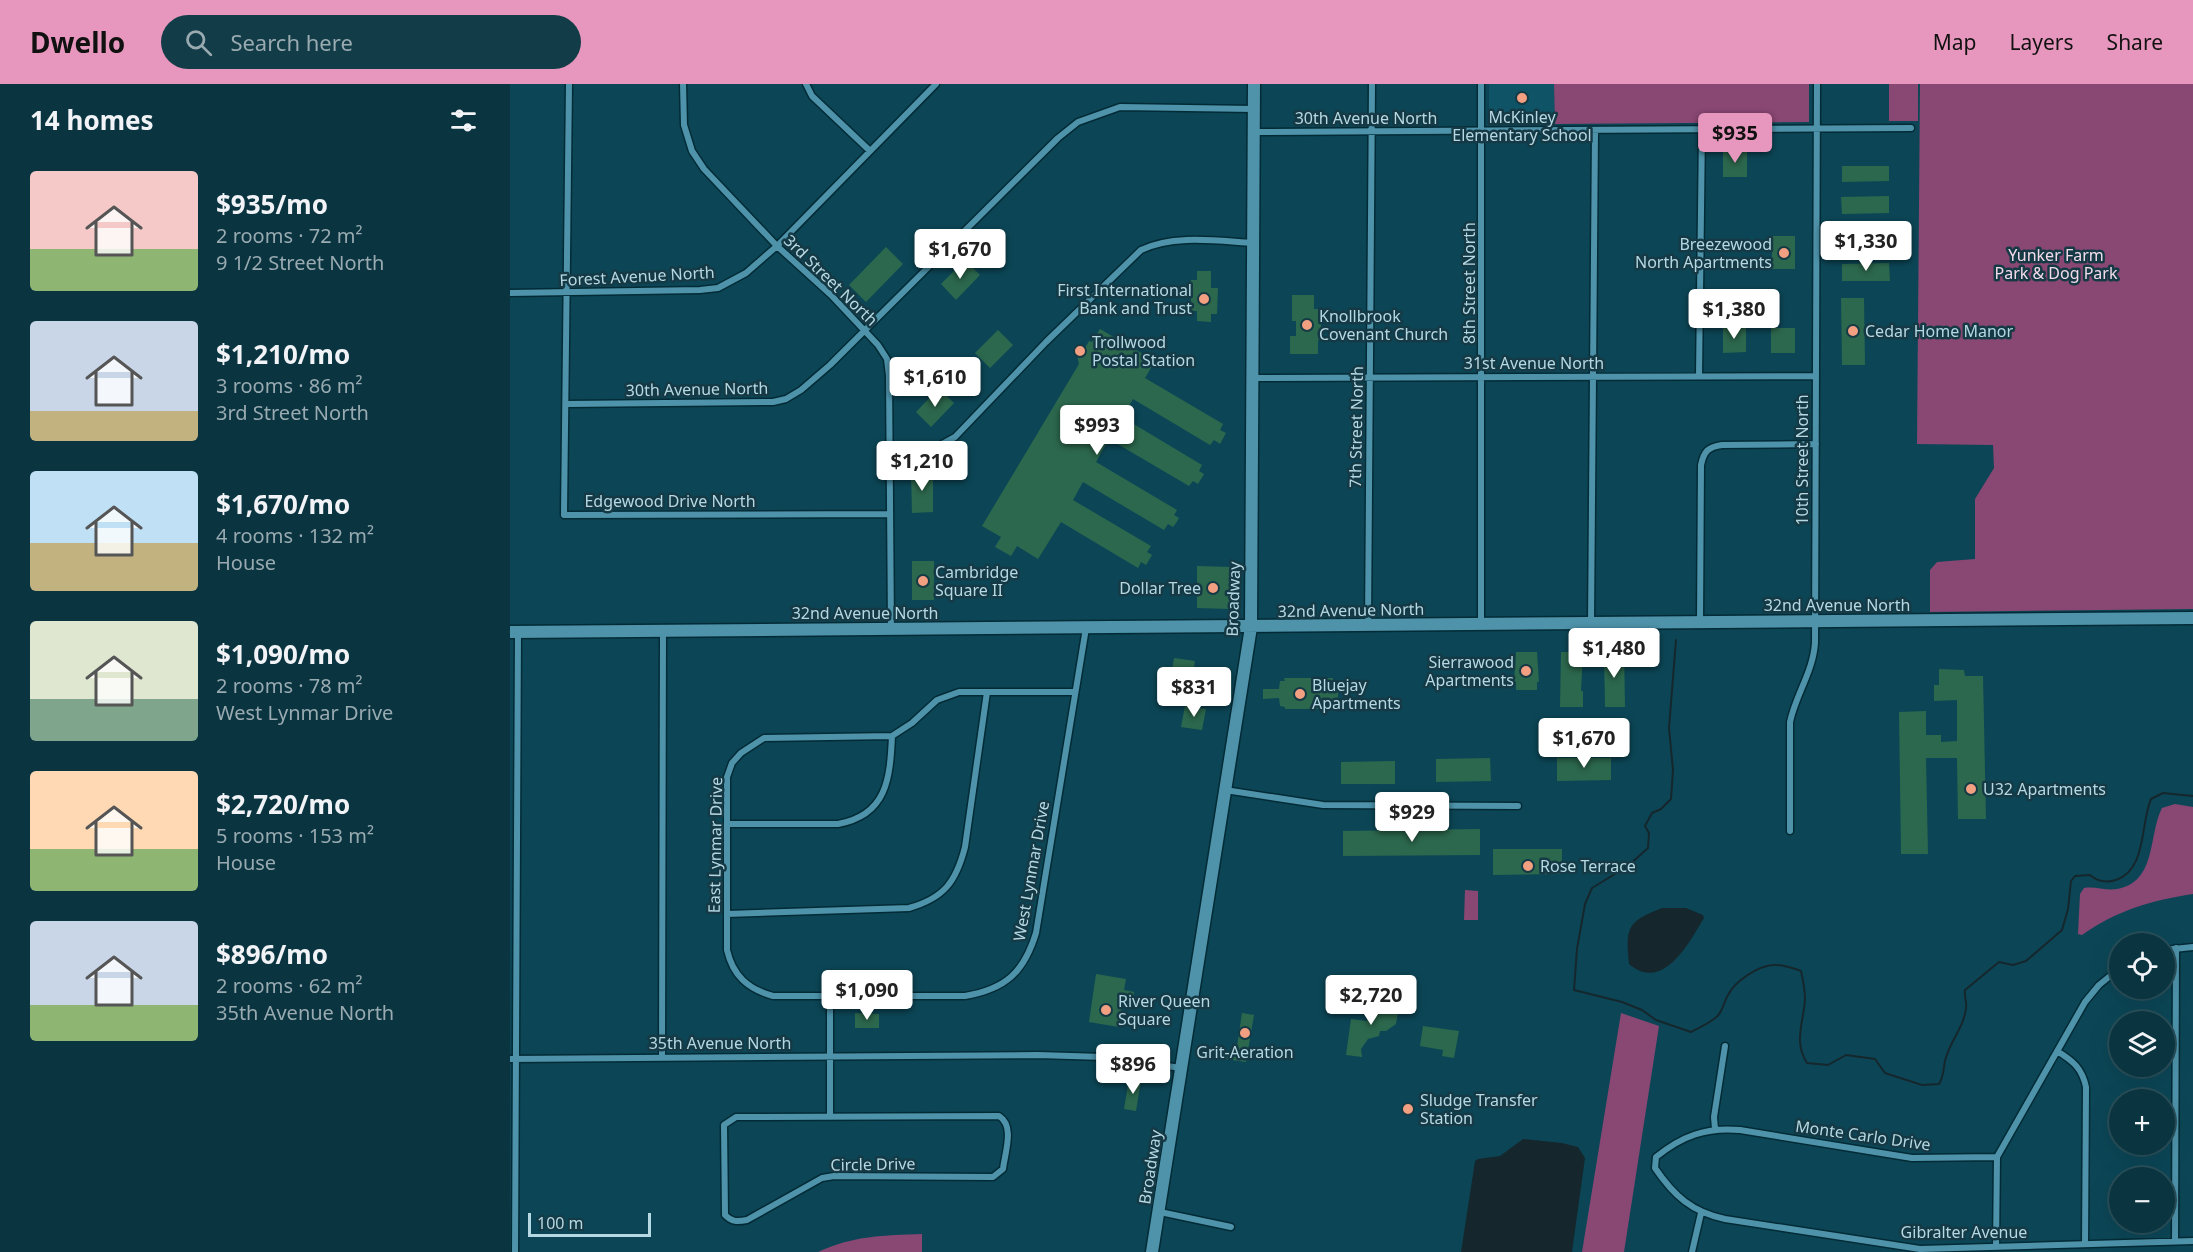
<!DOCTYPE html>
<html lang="en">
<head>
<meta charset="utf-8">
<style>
  :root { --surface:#093440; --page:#123c47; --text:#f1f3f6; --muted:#99aab1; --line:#294f59; --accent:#e797bd }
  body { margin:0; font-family:"Noto Sans",sans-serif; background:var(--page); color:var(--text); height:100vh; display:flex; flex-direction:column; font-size:22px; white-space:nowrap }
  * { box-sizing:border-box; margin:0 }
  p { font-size:20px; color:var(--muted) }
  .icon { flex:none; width:33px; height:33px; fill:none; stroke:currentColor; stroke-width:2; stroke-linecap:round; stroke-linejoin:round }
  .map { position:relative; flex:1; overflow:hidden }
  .drawer { display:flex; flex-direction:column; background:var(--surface); width:510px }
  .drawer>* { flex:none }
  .tools { position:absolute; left:1599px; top:849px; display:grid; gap:12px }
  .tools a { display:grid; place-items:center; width:66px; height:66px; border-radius:50%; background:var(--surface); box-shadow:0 6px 24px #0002,0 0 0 2px var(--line); font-size:30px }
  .scale { position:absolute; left:18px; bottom:15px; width:123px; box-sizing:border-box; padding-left:6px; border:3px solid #b6d8e3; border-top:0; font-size:16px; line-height:21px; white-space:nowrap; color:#b6d8e3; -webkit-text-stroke:4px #153a45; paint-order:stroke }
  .price { position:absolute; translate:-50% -51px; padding:0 14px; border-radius:6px; background:#fff; color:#222; font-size:20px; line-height:39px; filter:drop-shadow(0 2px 3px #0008) }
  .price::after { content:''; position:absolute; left:50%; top:36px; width:18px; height:14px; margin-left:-9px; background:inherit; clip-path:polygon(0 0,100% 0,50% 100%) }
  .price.current { background:var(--accent); color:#111 }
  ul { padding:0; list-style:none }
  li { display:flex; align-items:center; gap:18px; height:150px; padding:0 30px }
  li span { display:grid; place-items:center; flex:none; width:168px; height:120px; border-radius:6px; color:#555 }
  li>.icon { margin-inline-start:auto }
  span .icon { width:72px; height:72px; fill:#fffc; stroke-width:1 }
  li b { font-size:26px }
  h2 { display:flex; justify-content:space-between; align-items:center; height:72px; padding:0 30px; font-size:26px }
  header { display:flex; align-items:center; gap:36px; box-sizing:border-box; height:84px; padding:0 30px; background:var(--accent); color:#111 }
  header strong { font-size:28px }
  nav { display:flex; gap:33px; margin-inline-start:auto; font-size:21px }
  .search { width:420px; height:54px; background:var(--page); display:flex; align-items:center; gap:15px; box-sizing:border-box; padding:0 21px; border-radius:33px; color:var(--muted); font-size:22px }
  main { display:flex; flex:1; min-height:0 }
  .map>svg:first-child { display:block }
</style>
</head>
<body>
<header>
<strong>Dwello</strong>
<div class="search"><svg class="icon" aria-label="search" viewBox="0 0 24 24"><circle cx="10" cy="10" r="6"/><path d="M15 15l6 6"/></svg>Search here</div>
<nav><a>Map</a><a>Layers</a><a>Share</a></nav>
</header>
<main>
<section class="drawer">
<h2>14 homes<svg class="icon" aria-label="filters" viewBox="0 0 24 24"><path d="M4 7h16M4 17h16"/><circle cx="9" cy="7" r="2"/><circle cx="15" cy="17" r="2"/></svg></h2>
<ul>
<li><span style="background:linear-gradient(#f6c9c9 65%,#8fb573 0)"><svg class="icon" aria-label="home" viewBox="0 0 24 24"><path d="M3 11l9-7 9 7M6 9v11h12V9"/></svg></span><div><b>$935/mo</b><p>2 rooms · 72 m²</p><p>9 1/2 Street North</p></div></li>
<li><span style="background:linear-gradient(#c9d6e8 75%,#c2b280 0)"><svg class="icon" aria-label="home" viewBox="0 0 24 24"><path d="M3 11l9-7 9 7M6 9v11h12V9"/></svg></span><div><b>$1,210/mo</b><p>3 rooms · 86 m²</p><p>3rd Street North</p></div></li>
<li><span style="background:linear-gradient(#bfe0f5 60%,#c2b280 0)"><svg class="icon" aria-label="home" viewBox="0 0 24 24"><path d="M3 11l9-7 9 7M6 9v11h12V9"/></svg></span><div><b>$1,670/mo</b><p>4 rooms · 132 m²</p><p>House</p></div></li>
<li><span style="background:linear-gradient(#dfe7d0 65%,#7fa58c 0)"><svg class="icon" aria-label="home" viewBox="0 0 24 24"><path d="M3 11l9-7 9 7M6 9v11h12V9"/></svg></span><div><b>$1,090/mo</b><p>2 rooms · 78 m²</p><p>West Lynmar Drive</p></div></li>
<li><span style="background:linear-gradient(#ffd9b3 65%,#8fb573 0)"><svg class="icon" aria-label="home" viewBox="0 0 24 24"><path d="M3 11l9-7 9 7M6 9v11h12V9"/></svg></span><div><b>$2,720/mo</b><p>5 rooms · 153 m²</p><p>House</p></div></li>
<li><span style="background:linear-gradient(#c9d6e8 70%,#8fb573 0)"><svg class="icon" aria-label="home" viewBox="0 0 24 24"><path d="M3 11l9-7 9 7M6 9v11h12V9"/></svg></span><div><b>$896/mo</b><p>2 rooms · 62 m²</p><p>35th Avenue North</p></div></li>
</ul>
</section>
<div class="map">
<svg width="1683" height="1168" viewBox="0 0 1683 1168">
  <rect width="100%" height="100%" fill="#0c4656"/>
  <path fill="#0e5466" d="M979 0H1044L1045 40 982 39 979 28Z"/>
  <path fill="#894773" d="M1044 0H1299V38L1045 40Z
    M1379 0H1408V37H1379Z
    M1410 0H1683V525L1420 528V486L1427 478 1465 475V415L1484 384 1483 361 1407 360Z
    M1665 720 1683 723V810C1639 817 1608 826 1572 851L1568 850 1570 810 1574 804C1585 802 1596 807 1607 805 1647 798 1638 752 1652 724Z
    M955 806 968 807V836H954Z
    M1111 929 1149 942 1114 1168H1072Z
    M412 1150V1168H308C342 1152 375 1151 412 1150Z"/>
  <path fill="#15272d" d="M1152 824H1176L1193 831 1194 834C1179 859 1153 909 1119 880 1115 843 1118 837 1152 824Z
    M1013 1055 1052 1059 1068 1063 1075 1074 1062 1168H951L965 1077 968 1075 990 1072Z"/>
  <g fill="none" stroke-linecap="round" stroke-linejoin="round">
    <path stroke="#15272d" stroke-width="2" d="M1166 556 1159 644 1163 686 1161 715 1151 725 1142 729 1135 742 1139 749 1138 764 1118 782 1082 804 1075 820 1067 865 1064 906 1112 918 1132 926 1146 936 1181 948C1189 944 1197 940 1204 935 1213 929 1213 919 1218 911 1225 897 1248 882 1263 881 1273 880 1282 884 1291 887 1293 896 1295 905 1295 915 1294 937 1283 958 1297 979L1318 981 1336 971 1365 975 1375 989 1412 1001 1429 1000C1434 992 1433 986 1435 977 1439 958 1454 944 1456 924 1457 918 1454 912 1455 906L1489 878 1503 881 1516 877 1552 846 1558 825 1561 797 1565 792 1580 791C1588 798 1596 799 1606 796 1637 785 1630 741 1641 715L1653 709 1683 712"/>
  </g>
  <path fill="#2c684d" d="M1213 67H1237V93H1213Z
    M1332 82H1379V97L1332 98Z
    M1379 112V129L1332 130 1331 113Z
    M1262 152H1285V185H1262Z
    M376 163 393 180 356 218 339 201Z
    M455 176 470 191 446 216 431 200Z
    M1379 179 1380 197H1332V180Z
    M687 187H701V204H708L707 230H701V238L687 237V227H681V196H687Z
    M782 211H804V225H808V232H811V244H814V256H808V270H780V252H786V237H782Z
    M1331 214H1354L1355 281H1332Z
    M1213 243H1236V268L1213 269Z
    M1261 244H1285V269H1261Z
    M590 245 645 277 635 294 713 340 710 346 716 349 710 360 704 356 700 361 623 315 612 333 692 381 689 387 694 390 688 400 683 397 679 402 599 355 586 378 667 426 664 431 669 434 666 439 663 443 658 440 654 446 573 398 563 416 641 462 637 468 642 471 636 481 631 478 628 484 551 438 528 475 507 462 501 472 485 463 491 453 472 442 569 280 566 268 574 266 579 257 582 258Z
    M488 246 503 261 480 284 465 269Z
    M429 304 444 319 421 343 406 328Z
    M401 388H423V428L402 429Z
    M402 477H424V516H402Z
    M687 482 720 483V525L687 524Z
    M1094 567H1114L1115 623H1095Z
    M1006 568H1027L1029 598H1027V606H1006V598H1004Z
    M1051 568H1073L1071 607H1073V623H1050Z
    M664 574 685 577 681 602 660 599Z
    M1429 585 1454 586 1455 592H1473L1476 735H1448L1447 674H1416L1418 770H1391L1389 628 1416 627V651H1431V658L1447 657V616L1424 617V601H1429Z
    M774 594H823V597H828V622H823V625H775V623L770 622 769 614 753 615V605H769L770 597H775Z
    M675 622 696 625 692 646 671 643Z
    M980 674 981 697 926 698V675Z
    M1047 674H1101V696L1047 697Z
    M885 677V700H831V678Z
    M970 745V771L833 772V747Z
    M983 765H1052V790L983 791Z
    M586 890 616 895 614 906 624 908 623 914 613 913 609 943 579 938Z
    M875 916 885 923 888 929 886 940 876 947H870L869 952 858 955 851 965 852 973 836 971 841 935 857 937V929L863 919Z
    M345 929 369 930V944H345Z
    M732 929 744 931 736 978 715 975 717 968 726 969Z
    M913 942 949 947 944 974 932 972 933 966 910 962Z
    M619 995 631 997 626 1027 614 1025Z"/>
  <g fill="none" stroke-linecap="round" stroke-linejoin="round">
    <g stroke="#032b36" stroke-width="9">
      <path id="street" d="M59 0 54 431 380 430
        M173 0 174 41 182 67 194 85 267 162 321 211 368 261 377 275 379 292 381 545
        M296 0 302 12 359 66
        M744 48 1401 44
        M0 209 190 206 208 204 236 189 267 162 426 0
        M1189 292 1192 45
        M743 294 1306 292
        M57 320 263 318 276 315 291 306 320 281 548 54 568 38 610 23 744 25
        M379 369 425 364 445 353 536 258 631 166C664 150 708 157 743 159
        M1190 538 1191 381C1194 367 1198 363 1212 361L1306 360
        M971 539V0
        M1081 540 1085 46
        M858 542 862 0
        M564 608H449L427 616 402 639 382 652 254 654 231 669 222 679 217 693V866C223 892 238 905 263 912H455C496 905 514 888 526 849L576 544
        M715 706 813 721 1008 722
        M217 740H328C377 731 380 695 382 652
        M1280 747V638C1286 610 1303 588 1305 559L1307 0
        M217 830 399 824C434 814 446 798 455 763L477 608
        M1654 866 1683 863
        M1610 884 1589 901 1575 918 1487 1073 1402 1074 1230 1046C1196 1043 1172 1052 1146 1073L1145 1084C1164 1112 1182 1128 1215 1135L1410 1165 1683 1157
        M1547 967C1563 977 1572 984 1576 1003L1575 1160
        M152 972 153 547
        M0 975 528 971 594 973 671 984
        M320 1032V912
        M489 1032C505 1042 495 1068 493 1085L483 1093 324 1092 312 1094 237 1136C227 1138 222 1138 215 1131L214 1041 226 1033Z
        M1205 1045 1204 1033 1215 962
        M650 1128 721 1143
        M1665 1157 1666 864
        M1486 1163 1487 1073
        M5 1168 8 548
        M1182 1168 1191 1129"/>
    </g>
    <g stroke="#032b36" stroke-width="15">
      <path id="secondary" d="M0 548 1683 534
        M642 1168 741 543 744 0"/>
    </g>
    <use href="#street" stroke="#4e93aa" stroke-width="6"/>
    <use href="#secondary" stroke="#4e93aa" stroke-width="12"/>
  </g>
  <g fill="#f2a081" stroke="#153a45" stroke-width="2">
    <circle cx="1012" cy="14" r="6"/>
    <circle cx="1274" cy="169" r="6"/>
    <circle cx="694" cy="215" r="6"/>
    <circle cx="797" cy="241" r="6"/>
    <circle cx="1343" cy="247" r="6"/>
    <circle cx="570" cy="267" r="6"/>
    <circle cx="413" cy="497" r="6"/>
    <circle cx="703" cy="504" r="6"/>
    <circle cx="1016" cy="587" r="6"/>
    <circle cx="790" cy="610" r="6"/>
    <circle cx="1461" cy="705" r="6"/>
    <circle cx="1018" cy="782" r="6"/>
    <circle cx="596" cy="926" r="6"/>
    <circle cx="735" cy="949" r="6"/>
    <circle cx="898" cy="1025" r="6"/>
  </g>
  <g text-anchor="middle" stroke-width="5" stroke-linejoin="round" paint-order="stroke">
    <g font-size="16" fill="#b6d8e3" stroke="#153a45" text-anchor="start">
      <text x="1012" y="39" text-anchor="middle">McKinley<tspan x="1012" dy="18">Elementary School</tspan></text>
      <text x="1262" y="166" text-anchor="end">Breezewood<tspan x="1262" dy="18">North Apartments</tspan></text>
      <text x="682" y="212" text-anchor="end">First International<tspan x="682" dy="18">Bank and Trust</tspan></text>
      <text x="809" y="238">Knollbrook<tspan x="809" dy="18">Covenant Church</tspan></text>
      <text x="1355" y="253">Cedar Home Manor</text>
      <text x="582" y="264">Trollwood<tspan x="582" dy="18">Postal Station</tspan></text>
      <text x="425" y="494">Cambridge<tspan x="425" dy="18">Square II</tspan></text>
      <text x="691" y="510" text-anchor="end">Dollar Tree</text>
      <text x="1004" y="584" text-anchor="end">Sierrawood<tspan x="1004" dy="18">Apartments</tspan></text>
      <text x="802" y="607">Bluejay<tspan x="802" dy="18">Apartments</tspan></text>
      <text x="1473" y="711">U32 Apartments</text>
      <text x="1030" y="788">Rose Terrace</text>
      <text x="608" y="923">River Queen<tspan x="608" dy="18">Square</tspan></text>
      <text x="735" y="974" text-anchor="middle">Grit-Aeration</text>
      <text x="910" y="1022">Sludge Transfer<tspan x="910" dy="18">Station</tspan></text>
    </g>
    <g font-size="16" fill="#b6d8e3" stroke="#153a45">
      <text x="856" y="40">30th Avenue North</text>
      <text transform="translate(127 192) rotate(-3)" y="6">Forest Avenue North</text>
      <text transform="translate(321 196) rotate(44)" y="6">3rd Street North</text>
      <text transform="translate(959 199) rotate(-90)" y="6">8th Street North</text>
      <text x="1024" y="285">31st Avenue North</text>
      <text transform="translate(187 305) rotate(-1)" y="6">30th Avenue North</text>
      <text transform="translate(846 343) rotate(-89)" y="6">7th Street North</text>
      <text transform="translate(1292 376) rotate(-90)" y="6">10th Street North</text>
      <text x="160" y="423">Edgewood Drive North</text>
      <text transform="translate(723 515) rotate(-88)" y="6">Broadway</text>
      <text x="1327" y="527">32nd Avenue North</text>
      <text transform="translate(841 526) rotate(-1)" y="6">32nd Avenue North</text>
      <text x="355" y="535">32nd Avenue North</text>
      <text transform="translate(205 761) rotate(-89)" y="6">East Lynmar Drive</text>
      <text transform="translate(521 787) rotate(-80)" y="6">West Lynmar Drive</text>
      <text x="210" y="965">35th Avenue North</text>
      <text transform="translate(1353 1051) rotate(8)" y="6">Monte Carlo Drive</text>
      <text transform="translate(363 1080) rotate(-1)" y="6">Circle Drive</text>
      <text transform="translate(640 1083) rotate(-81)" y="6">Broadway</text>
      <text x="1454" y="1154">Gibralter Avenue</text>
    </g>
    <g font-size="16" fill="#f3dbea" stroke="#153a45">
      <text x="1546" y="177">Yunker Farm<tspan x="1546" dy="18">Park &amp; Dog Park</tspan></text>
    </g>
  </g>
</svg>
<div class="tools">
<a><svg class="icon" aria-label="locate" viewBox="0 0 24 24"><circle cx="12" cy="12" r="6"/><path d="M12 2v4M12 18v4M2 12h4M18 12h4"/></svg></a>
<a><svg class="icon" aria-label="layers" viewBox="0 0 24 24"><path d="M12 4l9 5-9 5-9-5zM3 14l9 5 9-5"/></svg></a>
<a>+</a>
<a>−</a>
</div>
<div class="scale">100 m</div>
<b class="price current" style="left:1225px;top:80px">$935</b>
<b class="price" style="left:1356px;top:188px">$1,330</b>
<b class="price" style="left:450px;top:196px">$1,670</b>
<b class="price" style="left:1224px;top:256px">$1,380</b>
<b class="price" style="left:425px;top:324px">$1,610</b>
<b class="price" style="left:587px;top:372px">$993</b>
<b class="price" style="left:412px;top:408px">$1,210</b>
<b class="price" style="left:1104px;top:595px">$1,480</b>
<b class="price" style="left:684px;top:634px">$831</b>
<b class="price" style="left:1074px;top:685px">$1,670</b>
<b class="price" style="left:902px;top:759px">$929</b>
<b class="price" style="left:357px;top:937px">$1,090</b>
<b class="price" style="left:861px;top:942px">$2,720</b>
<b class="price" style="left:623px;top:1011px">$896</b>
</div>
</main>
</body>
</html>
